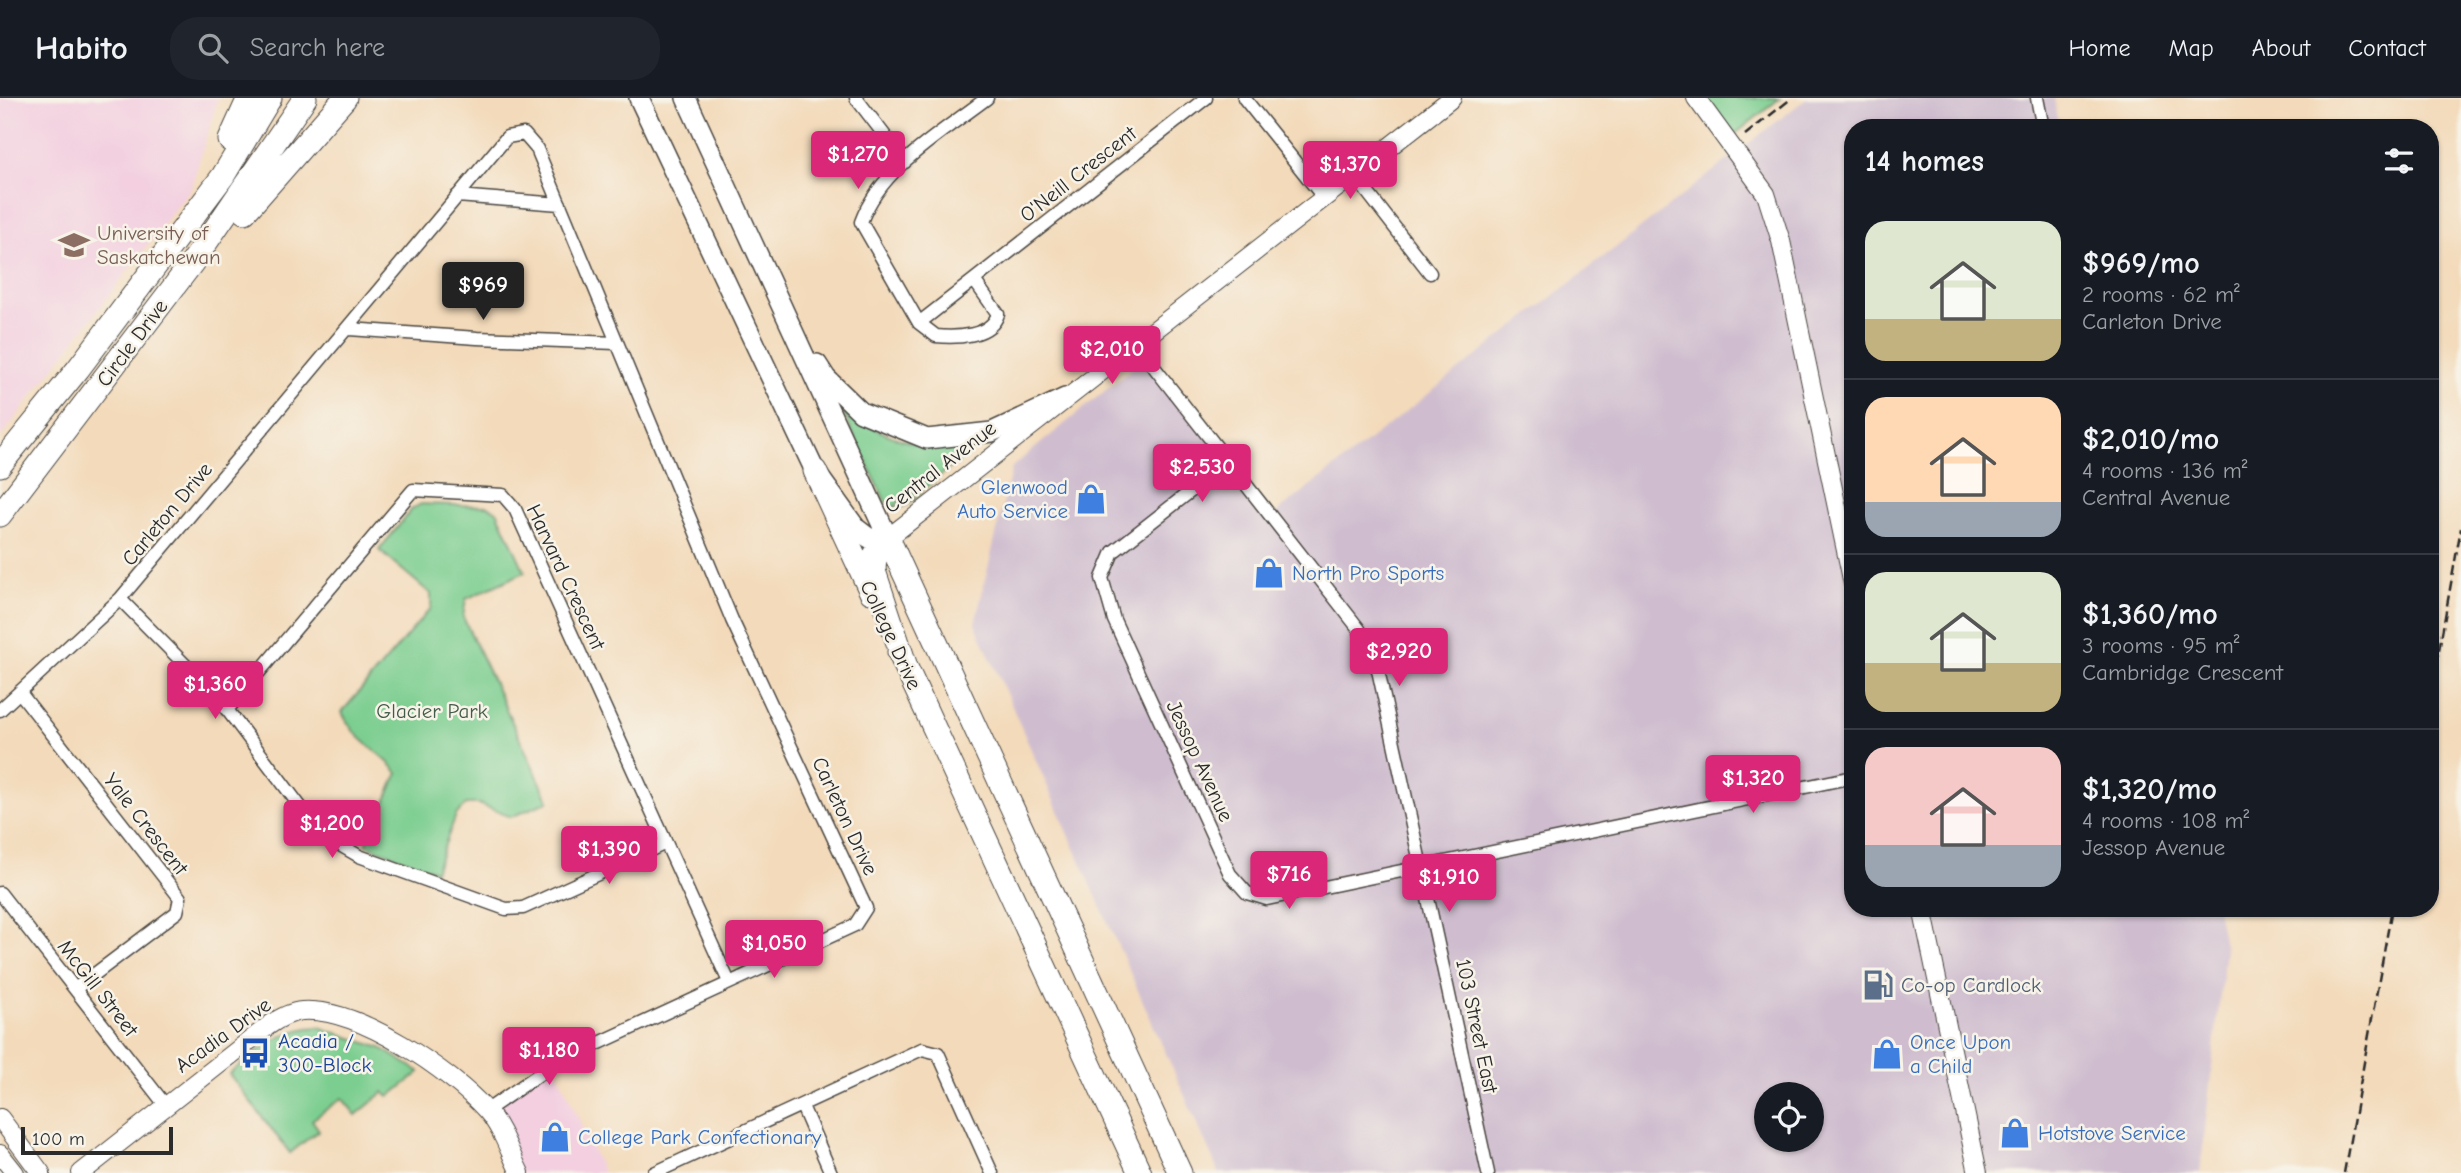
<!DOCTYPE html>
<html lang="en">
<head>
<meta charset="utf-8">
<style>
  :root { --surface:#171b24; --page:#20242c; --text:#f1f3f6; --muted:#9ea1a6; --line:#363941; --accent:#db2777 }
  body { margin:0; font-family:"Comic Neue",sans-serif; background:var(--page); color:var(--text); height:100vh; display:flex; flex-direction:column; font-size:26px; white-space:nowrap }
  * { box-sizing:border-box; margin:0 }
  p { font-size:23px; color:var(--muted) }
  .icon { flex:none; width:38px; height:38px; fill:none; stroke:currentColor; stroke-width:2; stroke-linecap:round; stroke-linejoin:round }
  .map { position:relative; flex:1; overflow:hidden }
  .details { position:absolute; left:1844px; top:21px; width:595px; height:798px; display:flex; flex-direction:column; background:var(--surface); border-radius:28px; box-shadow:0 2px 5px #0004 }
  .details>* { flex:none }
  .controls { position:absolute; left:1754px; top:984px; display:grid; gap:14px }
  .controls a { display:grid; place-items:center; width:70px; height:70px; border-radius:50%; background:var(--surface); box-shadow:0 2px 5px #0004; font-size:35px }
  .scale { position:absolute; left:21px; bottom:18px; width:152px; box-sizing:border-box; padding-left:7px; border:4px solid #2b2b2b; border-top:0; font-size:19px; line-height:24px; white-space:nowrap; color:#2b2b2b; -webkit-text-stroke:5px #f7f3e8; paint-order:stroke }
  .price { position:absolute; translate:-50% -60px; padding:0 16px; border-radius:7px; background:var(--accent); color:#fff; font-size:23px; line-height:46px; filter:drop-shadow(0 2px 4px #0008) }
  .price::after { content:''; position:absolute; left:50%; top:42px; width:21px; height:16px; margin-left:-10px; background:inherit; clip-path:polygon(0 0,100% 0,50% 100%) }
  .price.selected { background:#222; color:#fff }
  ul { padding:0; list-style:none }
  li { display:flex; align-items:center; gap:21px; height:175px; padding:0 21px }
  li+li { border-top:2px solid var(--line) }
  li span { display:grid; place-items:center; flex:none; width:196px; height:140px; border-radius:21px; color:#555 }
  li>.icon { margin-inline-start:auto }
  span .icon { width:84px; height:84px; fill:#fffc; stroke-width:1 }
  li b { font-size:30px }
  h2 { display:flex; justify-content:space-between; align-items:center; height:84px; padding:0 21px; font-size:30px }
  header { display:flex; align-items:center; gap:42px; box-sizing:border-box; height:98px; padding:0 35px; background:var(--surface); border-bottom:2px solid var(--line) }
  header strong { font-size:33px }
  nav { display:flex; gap:38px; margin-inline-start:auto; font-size:24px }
  .search { width:490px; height:63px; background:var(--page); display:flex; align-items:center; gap:18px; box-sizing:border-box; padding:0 24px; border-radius:28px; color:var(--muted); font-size:26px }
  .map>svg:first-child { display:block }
</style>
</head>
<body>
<header>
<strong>Habito</strong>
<div class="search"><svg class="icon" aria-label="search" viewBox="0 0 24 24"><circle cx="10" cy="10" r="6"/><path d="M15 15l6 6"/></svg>Search here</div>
<nav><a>Home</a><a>Map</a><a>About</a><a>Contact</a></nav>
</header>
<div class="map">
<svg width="2461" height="1075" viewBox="0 0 2461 1075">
  <rect width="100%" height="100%" fill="#f7f3e8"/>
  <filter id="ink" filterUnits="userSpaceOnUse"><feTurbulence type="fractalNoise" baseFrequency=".0143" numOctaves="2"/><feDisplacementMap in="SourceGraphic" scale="14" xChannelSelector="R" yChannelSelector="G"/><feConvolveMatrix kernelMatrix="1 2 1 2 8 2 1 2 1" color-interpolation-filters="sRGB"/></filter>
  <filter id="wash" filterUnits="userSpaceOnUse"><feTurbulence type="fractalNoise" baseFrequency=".00686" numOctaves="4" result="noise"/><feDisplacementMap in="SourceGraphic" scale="28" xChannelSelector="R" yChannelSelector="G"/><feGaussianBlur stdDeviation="1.57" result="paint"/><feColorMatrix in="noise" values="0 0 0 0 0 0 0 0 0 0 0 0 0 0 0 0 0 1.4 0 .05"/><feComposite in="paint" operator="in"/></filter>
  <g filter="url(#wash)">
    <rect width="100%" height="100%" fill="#f3daba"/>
    <path fill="#f3cfe0" d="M0 0H218L191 90 0 340Z
      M554 966 603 1075H520L486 1013Z"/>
    <path fill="#cfbdcf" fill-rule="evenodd" d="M1807 0H2054L2060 30H1853V810H2217L2225 852 2200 1075H1219L975 525 1012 369 1145 260 1271 419ZM1766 996H1811V1041H1766Z"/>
    <path fill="#7cce90" stroke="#547c5e" stroke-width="2" d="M1696 0H1780L1729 41Z
      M840 308C852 313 861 323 872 329 904 346 931 351 967 349L966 357 924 391 895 407 898 410 924 395C912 404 899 417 886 405Z
      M421 406 488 408 497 413 525 474 466 501 463 519 549 703 511 719 479 706H466L456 717 435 773 366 747 398 675C379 651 356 645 342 614L431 510V496L379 452 412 411Z
      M319 929 381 950 420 974 389 999 384 994 356 1017 342 1000 312 1022 319 1032 290 1055 229 976C258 953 281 930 319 929Z"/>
  </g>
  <g filter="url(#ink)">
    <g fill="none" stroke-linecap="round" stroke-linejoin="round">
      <g stroke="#494540" stroke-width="15">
        <path id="street" d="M856 0 905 64
          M1244 0 1324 100
          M2037 0 2043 30
          M1354 77 1430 175
          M457 98 560 106
          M974 182 998 216C991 239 956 240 936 238L919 225 861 124C881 69 943 34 987 0
          M919 225 1206 0
          M349 231 477 240 616 245
          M1136 246 1359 531 1378 572 1488 1075
          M1228 364 1113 454 1102 480 1114 522 1230 776 1247 795 1267 801 1853 679
          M120 501 219 601 321 736 359 758 506 811 523 810 666 745
          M21 596 180 800 177 814 75 891
          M0 612 120 501 507 39 524 36 537 51 732 522 866 810 855 827 554 966 486 1013
          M227 612 413 392 503 397 515 411 729 884
          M0 795 166 1008
          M802 1008 831 1075
          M654 1075 922 951 938 955 992 1075"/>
      </g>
      <g stroke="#494540" stroke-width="20">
        <path id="secondary" d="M1696 0 1766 96 1781 143 1853 486
          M888 440 1452 0
          M1922 810 1978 1075
          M0 1020 41 1075
          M0 1056 15 1075
          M81 1075 268 928C278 921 290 914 302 913 358 909 451 973 487 1013 502 1030 510 1055 520 1075"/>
      </g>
      <g stroke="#494540" stroke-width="22">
        <path id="primary" d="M639 0 815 373 856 430 869 440H888L686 0
          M817 266 826 280 861 314 927 341 992 334 1065 300"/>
      </g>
      <g stroke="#494540" stroke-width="25">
        <path id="highway" d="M230 42 249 0
          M245 114 345 0
          M0 367 78 271 223 78 270 0
          M815 373 871 494
          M0 417 192 165 305 0
          M899 554 1140 1075
          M905 566 874 473 875 457 888 440 1180 1075"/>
      </g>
      <use href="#street" stroke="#fff" stroke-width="12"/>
      <use href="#secondary" stroke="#fff" stroke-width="18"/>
      <use href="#primary" stroke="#fff" stroke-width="19"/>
      <use href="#highway" stroke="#fff" stroke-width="23"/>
      <path stroke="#2b2b2b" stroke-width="2.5" stroke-dasharray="10 5" stroke-linecap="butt" d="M1745 37 1792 0
        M2431 596 2461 430
        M2344 1075 2392 810"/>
    </g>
  </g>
  <defs>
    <g id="university-bare" transform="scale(2.415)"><path d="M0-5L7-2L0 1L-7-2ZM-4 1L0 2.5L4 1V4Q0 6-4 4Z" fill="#8d6e63" stroke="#f7f3e8" stroke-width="2.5" paint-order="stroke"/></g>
    <g id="shop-bare" transform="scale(2.415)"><path d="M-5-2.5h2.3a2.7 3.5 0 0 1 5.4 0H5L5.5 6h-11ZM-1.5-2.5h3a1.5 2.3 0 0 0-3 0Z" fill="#3f7fe0" stroke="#f7f3e8" stroke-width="2.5" paint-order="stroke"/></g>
    <g id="fuel-bare" transform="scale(2.415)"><path d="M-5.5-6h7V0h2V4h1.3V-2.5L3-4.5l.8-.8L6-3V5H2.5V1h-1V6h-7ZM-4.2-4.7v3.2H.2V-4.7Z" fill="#5c6f8a" stroke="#f7f3e8" stroke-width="2.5" paint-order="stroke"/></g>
    <g id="bus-bare" transform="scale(2.415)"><path d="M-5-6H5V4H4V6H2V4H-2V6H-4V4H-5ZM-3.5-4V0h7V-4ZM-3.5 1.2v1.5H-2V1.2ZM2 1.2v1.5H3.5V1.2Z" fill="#1a4fb4" stroke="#f7f3e8" stroke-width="2.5" paint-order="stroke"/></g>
  </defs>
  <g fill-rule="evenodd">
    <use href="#university-bare" x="74" y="147"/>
    <use href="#shop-bare" x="1091" y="401"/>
    <use href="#shop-bare" x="1269" y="475"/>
    <use href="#fuel-bare" x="1878" y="887"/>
    <use href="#bus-bare" x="255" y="955"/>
    <use href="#shop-bare" x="1887" y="956"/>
    <use href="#shop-bare" x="2015" y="1035"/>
    <use href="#shop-bare" x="555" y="1039"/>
  </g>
  <g text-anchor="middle" stroke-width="5" stroke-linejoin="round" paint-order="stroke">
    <g font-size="21" fill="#2b2b2b" stroke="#f7f3e8">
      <text transform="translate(1078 76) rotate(-38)" y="7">O'Neill Crescent</text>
      <text transform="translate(132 245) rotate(-53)" y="7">Circle Drive</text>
      <text transform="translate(940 369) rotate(-38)" y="7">Central Avenue</text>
      <text transform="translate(167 416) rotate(-50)" y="7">Carleton Drive</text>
      <text transform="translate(566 479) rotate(65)" y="7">Harvard Crescent</text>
      <text transform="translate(891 537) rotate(65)" y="7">College Drive</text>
      <text transform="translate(1200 663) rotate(65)" y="7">Jessop Avenue</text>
      <text transform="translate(845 718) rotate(65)" y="7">Carleton Drive</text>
      <text transform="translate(146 726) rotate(52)" y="7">Yale Crescent</text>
      <text transform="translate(98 890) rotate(52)" y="7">McGill Street</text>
      <text transform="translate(1477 928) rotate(78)" y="7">103 Street East</text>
      <text transform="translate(223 937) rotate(-36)" y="7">Acadia Drive</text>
    </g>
    <g font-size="21" fill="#785e54" stroke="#f7f3e8" text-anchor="start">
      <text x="97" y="142">University of<tspan x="97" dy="24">Saskatchewan</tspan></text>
    </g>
    <g font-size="21" fill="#366cbe" stroke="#f7f3e8" text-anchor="start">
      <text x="1068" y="396" text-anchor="end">Glenwood<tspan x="1068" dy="24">Auto Service</tspan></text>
      <text x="1292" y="482">North Pro Sports</text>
      <text x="1910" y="951">Once Upon<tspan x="1910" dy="24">a Child</tspan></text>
      <text x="2038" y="1042">Hotstove Service</text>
      <text x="578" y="1046">College Park Confectionary</text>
    </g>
    <g font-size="21" fill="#435c49" stroke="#f7f3e8">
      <text x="432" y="620">Glacier Park</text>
    </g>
    <g font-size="21" fill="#4e5e75" stroke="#f7f3e8" text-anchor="start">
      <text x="1901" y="894">Co-op Cardlock</text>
    </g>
    <g font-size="21" fill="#164399" stroke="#f7f3e8" text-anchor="start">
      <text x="278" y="950">Acadia /<tspan x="278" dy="24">300-Block</tspan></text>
    </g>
  </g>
</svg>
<div class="controls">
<a><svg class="icon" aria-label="locate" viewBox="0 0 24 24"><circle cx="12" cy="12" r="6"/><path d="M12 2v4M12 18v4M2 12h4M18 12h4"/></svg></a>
</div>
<div class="scale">100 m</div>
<b class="price" style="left:858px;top:93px">$1,270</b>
<b class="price" style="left:1350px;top:103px">$1,370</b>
<b class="price selected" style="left:483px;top:224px">$969</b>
<b class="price" style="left:1112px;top:288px">$2,010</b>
<b class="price" style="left:1202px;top:406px">$2,530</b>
<b class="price" style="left:1399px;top:590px">$2,920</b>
<b class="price" style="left:215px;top:623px">$1,360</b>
<b class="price" style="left:1753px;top:717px">$1,320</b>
<b class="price" style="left:332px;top:762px">$1,200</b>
<b class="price" style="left:609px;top:788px">$1,390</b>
<b class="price" style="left:1289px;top:813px">$716</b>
<b class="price" style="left:1449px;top:816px">$1,910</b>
<b class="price" style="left:774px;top:882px">$1,050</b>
<b class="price" style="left:549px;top:989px">$1,180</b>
<section class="details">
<h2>14 homes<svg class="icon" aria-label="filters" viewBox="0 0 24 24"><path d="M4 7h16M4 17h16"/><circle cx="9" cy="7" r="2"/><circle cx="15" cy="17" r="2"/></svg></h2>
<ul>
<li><span style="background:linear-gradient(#dfe7d0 70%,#c2b280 0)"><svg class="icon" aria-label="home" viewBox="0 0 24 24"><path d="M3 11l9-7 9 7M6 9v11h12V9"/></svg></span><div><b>$969/mo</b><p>2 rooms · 62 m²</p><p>Carleton Drive</p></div></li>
<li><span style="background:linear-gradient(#ffd9b3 75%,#9aa5b1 0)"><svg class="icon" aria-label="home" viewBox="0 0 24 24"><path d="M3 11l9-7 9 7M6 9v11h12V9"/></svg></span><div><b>$2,010/mo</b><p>4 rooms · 136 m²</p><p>Central Avenue</p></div></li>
<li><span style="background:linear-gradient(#dfe7d0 65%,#c2b280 0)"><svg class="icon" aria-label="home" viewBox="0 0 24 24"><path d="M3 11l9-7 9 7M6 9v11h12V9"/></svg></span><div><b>$1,360/mo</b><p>3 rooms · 95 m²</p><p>Cambridge Crescent</p></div></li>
<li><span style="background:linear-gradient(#f6c9c9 70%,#9aa5b1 0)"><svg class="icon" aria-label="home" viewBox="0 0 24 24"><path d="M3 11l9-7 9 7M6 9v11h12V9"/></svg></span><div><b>$1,320/mo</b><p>4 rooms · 108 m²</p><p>Jessop Avenue</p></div></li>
</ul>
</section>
</div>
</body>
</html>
